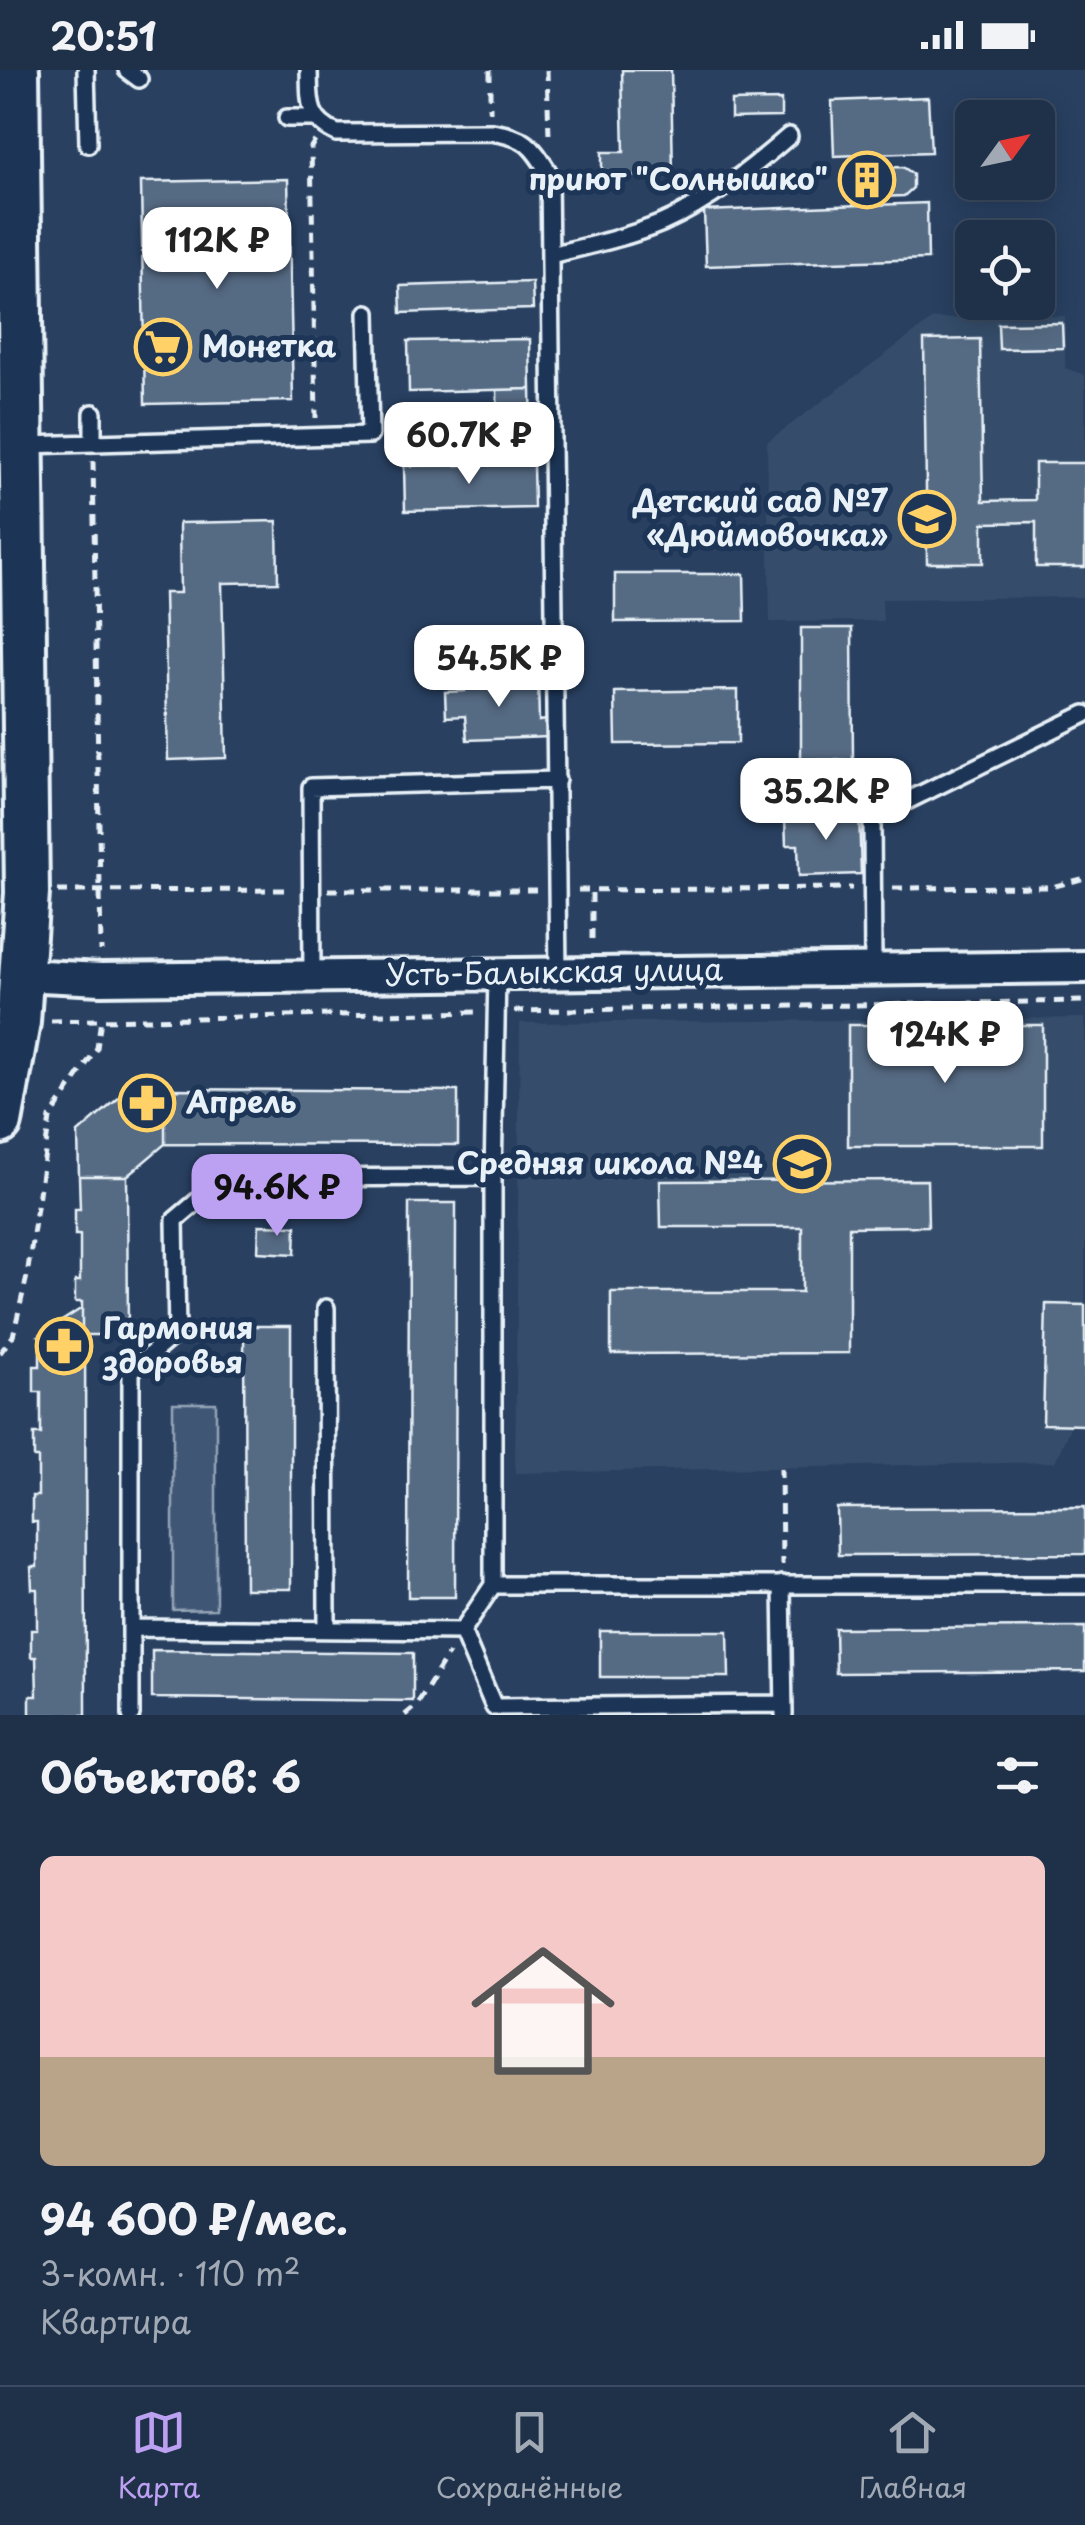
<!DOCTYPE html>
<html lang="ru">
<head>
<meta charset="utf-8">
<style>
  :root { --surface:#1f3049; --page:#2c3c53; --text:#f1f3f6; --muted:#a1a9b4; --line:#3c4b61; --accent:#bca0f2 }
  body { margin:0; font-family:"Playpen Sans",sans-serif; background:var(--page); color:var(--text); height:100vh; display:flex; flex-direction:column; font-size:38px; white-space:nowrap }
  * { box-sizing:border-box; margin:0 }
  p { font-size:32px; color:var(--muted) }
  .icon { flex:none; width:55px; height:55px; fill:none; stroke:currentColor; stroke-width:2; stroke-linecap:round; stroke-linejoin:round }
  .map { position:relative; height:1645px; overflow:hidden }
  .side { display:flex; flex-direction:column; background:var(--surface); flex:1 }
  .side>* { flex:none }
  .needle { width:65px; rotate:57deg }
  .tools { position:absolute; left:955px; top:30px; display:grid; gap:20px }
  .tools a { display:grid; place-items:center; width:100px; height:100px; border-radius:15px; background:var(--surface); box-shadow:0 5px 25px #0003,0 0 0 2px var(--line); font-size:50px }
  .price { position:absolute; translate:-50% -85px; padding:0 22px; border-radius:20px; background:#fff; color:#222; font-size:32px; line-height:65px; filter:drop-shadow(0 2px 5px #0008) }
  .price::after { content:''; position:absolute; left:50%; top:60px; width:30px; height:22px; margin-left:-15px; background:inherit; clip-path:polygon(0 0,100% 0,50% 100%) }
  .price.selected { background:var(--accent); color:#111 }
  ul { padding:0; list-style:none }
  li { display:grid; align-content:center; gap:20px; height:530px; padding:0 40px }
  li span { display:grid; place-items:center; height:310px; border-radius:15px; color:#555 }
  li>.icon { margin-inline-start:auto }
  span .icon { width:180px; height:180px; fill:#fffc; stroke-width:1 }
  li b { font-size:42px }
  h2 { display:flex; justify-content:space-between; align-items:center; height:120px; padding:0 40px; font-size:42px }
  .status { display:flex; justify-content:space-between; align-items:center; height:70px; padding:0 50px; background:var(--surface); direction:ltr }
  .status svg { height:28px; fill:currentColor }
  .tab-bar { display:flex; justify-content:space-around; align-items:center; height:140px; border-top:2px solid var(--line); background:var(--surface); font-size:28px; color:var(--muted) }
  .tab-bar a { display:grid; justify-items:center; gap:5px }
  .tab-bar .selected { color:var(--accent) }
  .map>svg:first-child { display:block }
</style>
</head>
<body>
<div class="status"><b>20:51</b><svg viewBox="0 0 49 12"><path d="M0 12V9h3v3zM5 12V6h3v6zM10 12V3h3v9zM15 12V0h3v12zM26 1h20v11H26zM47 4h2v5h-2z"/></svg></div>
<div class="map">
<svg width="1085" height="1645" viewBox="0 0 1085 1645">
  <rect width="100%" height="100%" fill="#294061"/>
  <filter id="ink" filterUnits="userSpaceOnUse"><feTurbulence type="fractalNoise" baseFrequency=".01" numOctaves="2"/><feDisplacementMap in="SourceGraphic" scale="20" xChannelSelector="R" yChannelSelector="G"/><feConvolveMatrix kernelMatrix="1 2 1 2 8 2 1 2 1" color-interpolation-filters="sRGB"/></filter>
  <g filter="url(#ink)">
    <path fill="#364d6b" d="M1065 246V298L1085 305V527L882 529 883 551 770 552 767 372 933 249Z
      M1085 948V1235H1046L1043 1353 1071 1355 1055 1392 515 1403 520 953Z"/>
    <path fill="#415774" stroke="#94a4b6" stroke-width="2.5" d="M173 1333H216V1539L173 1540Z"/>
    <path fill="#556a83" stroke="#e8f1f8" stroke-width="2.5" d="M622 0H671L673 106 602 107V82H624Z
      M928 27 931 82 873 84 874 135 927 133 928 189 706 196 704 141 861 135 859 85 834 86 832 31Z
      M781 30V47L731 48V31Z
      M903 97 913 104V118L904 126 879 127V98Z
      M288 109 293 331 145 334 141 112Z
      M532 212 533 239 401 243 400 216Z
      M1062 253 1063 278 999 279 998 254Z
      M530 269 531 319 409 322 408 271Z
      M980 269 983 431 1035 430V393H1085V497H1036V452L983 453V493H927L924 270Z
      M531 319 532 364 498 365 497 320Z
      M533 394 534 438 405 441 404 396Z
      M277 451 278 512 222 513 226 688 168 690 164 523H180L179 453Z
      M615 504H744L745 551 615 552Z
      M801 558H852L853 690H801Z
      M538 609 539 651 547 650 548 667 467 670 465 646 446 647 445 622 465 621 464 612Z
      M738 620V673L616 674 615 622Z
      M859 741 861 804 799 806 798 775H786L785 748H800V743Z
      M848 955H1043V1076H848Z
      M165 1019 458 1021V1075L165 1074Z
      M165 1019V1074L127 1106H79L78 1063 128 1020Z
      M79 1106H127L128 1265H82V1232H75V1211H80V1165H75V1139H80Z
      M927 1110 928 1156 849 1157V1283L611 1284V1222H802V1157H661L660 1111Z
      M409 1133H456L455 1527H408Z
      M259 1155 296 1156 295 1184 258 1182Z
      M1046 1234 1085 1235V1355L1043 1354Z
      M82 1238V1265H40Z
      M244 1256H291V1519H245Z
      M40 1265H85L86 1645H30V1626H37L36 1587H31V1560H37V1519H32L31 1497H37V1452H32V1426H38V1388H34V1364H41V1322H34V1296H40Z
      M1085 1437V1484L838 1485 837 1438Z
      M1085 1557V1601L836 1603 835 1558Z
      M600 1561H728L729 1607H600Z
      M152 1580 413 1583V1631L152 1628Z"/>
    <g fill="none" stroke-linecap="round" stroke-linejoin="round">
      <g stroke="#e8f1f8" stroke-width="22">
        <path id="lane" d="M86 0 88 74
          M127 0 139 9
          M309 0C310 29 306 50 337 63L491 62C526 67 531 74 549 103L558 903
          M287 48H316
          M550 185C587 176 626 168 662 153 708 133 751 99 789 66
          M93 343V373
          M26 375 370 365 367 243
          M873 899 872 748 1085 644
          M312 906 311 717 557 710
          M493 1107 225 1108 175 1150 177 1262 131 1301V1558L462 1561 493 1515V1107L497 904
          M326 1238 327 1559
          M782 1514 784 1645
          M493 1515H1085
          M462 1561 494 1637 784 1634
          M131 1645V1558"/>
      </g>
      <g stroke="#e8f1f8" stroke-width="38">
        <path id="street" d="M22 905 101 909 1085 897"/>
      </g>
      <g stroke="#e8f1f8" stroke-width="50">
        <path id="secondary" d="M0 1052 18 952 27 823 17 0"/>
      </g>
      <path stroke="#e8f1f8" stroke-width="5" stroke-dasharray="10 8" stroke-linecap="butt" d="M490 0V42
        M547 0 549 67
        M315 71 311 77 316 348
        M93 391 101 881
        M893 818 1052 817 1085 808
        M328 820H537
        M578 820 852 818
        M58 821 292 820
        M592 869V820
        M514 941 1085 931
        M51 951 478 942
        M0 1283 13 1266 27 1206 50 1048 97 978 101 949
        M781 1398 782 1495
        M405 1645 417 1635 449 1583"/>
      <use href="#lane" stroke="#1d3557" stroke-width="15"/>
      <use href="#street" stroke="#1d3557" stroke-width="30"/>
      <use href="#secondary" stroke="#1d3557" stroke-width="42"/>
    </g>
  </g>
  <defs>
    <g id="building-ring" transform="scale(2.875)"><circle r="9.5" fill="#1d3557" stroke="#ffd166" stroke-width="1.5"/><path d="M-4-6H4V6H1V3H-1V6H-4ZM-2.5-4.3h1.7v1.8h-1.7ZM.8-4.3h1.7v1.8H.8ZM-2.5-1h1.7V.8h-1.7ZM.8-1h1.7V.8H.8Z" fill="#ffd166"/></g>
    <g id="supermarket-ring" transform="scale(2.875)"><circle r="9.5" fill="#1d3557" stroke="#ffd166" stroke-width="1.5"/><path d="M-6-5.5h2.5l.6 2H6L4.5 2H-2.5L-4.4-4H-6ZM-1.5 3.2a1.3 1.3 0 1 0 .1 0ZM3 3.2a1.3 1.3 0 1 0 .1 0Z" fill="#ffd166"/></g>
    <g id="school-ring" transform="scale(2.875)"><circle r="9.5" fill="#1d3557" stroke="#ffd166" stroke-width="1.5"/><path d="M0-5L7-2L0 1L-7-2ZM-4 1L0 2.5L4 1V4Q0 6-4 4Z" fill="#ffd166"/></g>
    <g id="pharmacy-ring" transform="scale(2.875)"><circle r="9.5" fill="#1d3557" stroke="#ffd166" stroke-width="1.5"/><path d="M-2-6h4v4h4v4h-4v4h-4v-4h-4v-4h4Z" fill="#ffd166"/></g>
  </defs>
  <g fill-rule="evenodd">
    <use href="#building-ring" x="867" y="110"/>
    <use href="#supermarket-ring" x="163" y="277"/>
    <use href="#school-ring" x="927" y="449"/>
    <use href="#pharmacy-ring" x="147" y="1033"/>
    <use href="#school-ring" x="802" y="1094"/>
    <use href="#pharmacy-ring" x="64" y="1276"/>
  </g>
  <g text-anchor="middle" stroke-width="10" stroke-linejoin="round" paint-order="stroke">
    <g font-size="30" font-weight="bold" fill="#e8f1f8" stroke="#1d3557" text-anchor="end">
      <text x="828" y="120">приют "Солнышко"</text>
      <text x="202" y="287" text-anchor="start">Монетка</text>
      <text x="888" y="442">Детский сад №7<tspan x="888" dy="34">«Дюймовочка»</tspan></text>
      <text x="186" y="1043" text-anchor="start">Апрель</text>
      <text x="763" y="1104">Средняя школа №4</text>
      <text x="103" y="1269" text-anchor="start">Гармония<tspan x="103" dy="34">здоровья</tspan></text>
    </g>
    <g font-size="30" fill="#e8f1f8" stroke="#1d3557">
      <text transform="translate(554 903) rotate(-1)" y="10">Усть-Балыкская улица</text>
    </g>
  </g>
</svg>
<div class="tools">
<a><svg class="needle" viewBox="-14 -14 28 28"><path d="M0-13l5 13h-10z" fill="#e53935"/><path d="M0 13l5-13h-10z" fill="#a1a9b4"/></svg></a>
<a><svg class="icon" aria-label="locate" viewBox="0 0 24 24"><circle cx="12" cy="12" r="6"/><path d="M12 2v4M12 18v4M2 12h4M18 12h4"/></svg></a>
</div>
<b class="price" style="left:217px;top:222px">112K ₽</b>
<b class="price" style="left:469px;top:417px">60.7K ₽</b>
<b class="price" style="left:499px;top:640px">54.5K ₽</b>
<b class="price" style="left:826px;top:773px">35.2K ₽</b>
<b class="price" style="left:945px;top:1016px">124K ₽</b>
<b class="price selected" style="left:277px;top:1169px">94.6K ₽</b>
</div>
<section class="side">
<h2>Объектов: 6<svg class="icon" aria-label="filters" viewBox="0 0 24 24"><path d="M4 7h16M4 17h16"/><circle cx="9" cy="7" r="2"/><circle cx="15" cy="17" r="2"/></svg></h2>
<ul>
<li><span style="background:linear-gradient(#f6c9c9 65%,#b9a48a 0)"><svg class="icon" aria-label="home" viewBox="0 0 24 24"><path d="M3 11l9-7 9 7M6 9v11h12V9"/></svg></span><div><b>94 600 ₽/мес.</b><p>3-комн. · 110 m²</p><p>Квартира</p></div></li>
</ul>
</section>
<nav class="tab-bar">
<a class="selected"><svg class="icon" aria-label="map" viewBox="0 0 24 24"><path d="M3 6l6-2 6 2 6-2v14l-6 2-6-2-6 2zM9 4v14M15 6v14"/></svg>Карта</a>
<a><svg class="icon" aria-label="saved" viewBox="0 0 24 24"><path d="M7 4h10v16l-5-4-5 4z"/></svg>Сохранённые</a>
<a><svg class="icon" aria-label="home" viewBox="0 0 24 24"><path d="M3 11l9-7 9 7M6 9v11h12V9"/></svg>Главная</a>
</nav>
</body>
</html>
